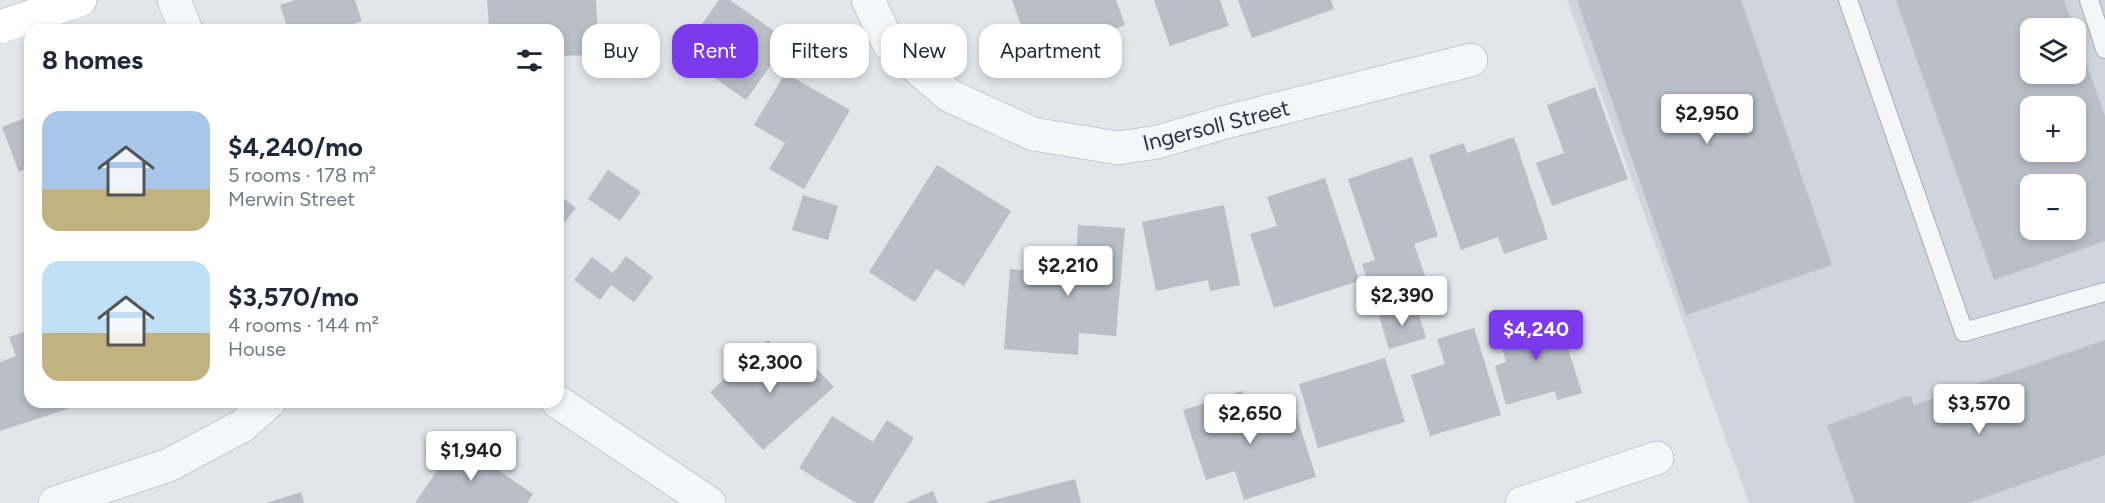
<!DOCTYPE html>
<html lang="en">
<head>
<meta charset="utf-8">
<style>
  :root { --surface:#fff; --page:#f6f6f7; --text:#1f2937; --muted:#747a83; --accent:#7c3aed }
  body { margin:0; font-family:Figtree,sans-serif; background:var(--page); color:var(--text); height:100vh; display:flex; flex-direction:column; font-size:22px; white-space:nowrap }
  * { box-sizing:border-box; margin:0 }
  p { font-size:20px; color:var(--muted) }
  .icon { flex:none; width:33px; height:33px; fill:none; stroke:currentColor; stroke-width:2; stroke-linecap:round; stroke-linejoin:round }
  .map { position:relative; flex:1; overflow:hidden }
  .side { position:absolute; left:24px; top:24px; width:540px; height:384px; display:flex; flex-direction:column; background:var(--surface); border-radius:18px; box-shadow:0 3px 9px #0003 }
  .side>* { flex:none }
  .hud { position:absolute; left:582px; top:24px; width:570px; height:54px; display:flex; gap:12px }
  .controls { position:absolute; left:2020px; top:18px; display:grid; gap:12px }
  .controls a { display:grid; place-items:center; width:66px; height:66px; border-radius:12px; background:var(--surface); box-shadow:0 3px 9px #0003; font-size:30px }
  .price { position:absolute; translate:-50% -51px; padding:0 14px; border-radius:6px; background:#fff; color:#222; font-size:20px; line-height:39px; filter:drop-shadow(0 2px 3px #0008) }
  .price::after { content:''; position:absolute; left:50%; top:36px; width:18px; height:14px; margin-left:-9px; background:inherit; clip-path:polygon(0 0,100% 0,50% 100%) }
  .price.active { background:var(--accent); color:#fff }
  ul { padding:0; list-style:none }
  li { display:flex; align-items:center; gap:18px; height:150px; padding:0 18px }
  li span { display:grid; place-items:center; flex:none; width:168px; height:120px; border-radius:18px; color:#555 }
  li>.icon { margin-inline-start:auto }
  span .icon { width:72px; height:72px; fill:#fffc; stroke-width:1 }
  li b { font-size:26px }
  h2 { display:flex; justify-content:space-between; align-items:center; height:72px; padding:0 18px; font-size:26px }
  .tag { padding:0 21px; border-radius:18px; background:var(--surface); box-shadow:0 3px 9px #0003; font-size:21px; line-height:54px }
  .tag.active { background:var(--accent); color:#fff }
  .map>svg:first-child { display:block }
</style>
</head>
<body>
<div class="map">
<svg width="2105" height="503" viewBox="0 0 2105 503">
  <rect width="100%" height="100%" fill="#e2e5ea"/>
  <path fill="#d0d4dc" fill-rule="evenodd" d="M1567 0H2105V503H1749ZM2031 28H2076V74H2031ZM2031 106H2076V152H2031ZM2031 184H2076V230H2031Z"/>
  <path fill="#b9bec7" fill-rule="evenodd" d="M295 0H355L362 21 347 26 349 30H288L280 5Z
    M487 0H596L599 55 558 56V30H553V26L489 29Z
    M719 0H730L788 41 746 100 681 54Z
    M1012 0H1116L1125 25 1033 59Z
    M1154 0H1220L1229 26 1170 46Z
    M1238 0H1331L1334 9 1252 38Z
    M1577 0H1741L1832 265 1686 315Z
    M1896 0H2064L2074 28H2031V74H2076V34L2105 116V241L1994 280ZM2031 106H2076V152H2031ZM2031 184H2076V230H2031Z
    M785 73 850 110 804 189 769 169 785 143 754 125Z
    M1595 87 1628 179 1552 206 1536 163 1564 153 1547 105Z
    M30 116V167L19 172 2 127Z
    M1514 137 1548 239 1504 254 1498 237 1461 250 1429 155 1464 143 1467 153Z
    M1412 157 1438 236 1414 244 1428 284 1375 302 1362 264 1375 260 1348 179Z
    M937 165 1011 211 964 286 936 269 915 302 869 272Z
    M608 170 641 192 620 221 588 199Z
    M1325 178 1359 281 1274 308 1250 234 1277 226 1267 197Z
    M558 194 576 208 558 231Z
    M803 195 838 206 828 240 792 230Z
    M1224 205 1240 285 1210 291 1208 280 1156 291 1142 222Z
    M1078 225 1125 228 1116 336 1079 333 1078 355 1004 349 1010 269 1075 274Z
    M626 256 653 277 634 302 611 285 600 300 574 280 592 257 613 273Z
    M1416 305 1426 338 1389 349 1379 316Z
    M1557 313 1582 393 1557 400 1555 391 1506 405 1495 366 1506 362 1497 331Z
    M1474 328 1501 415 1430 436 1411 375 1445 364 1437 339Z
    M30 330V402H72L73 407 0 431V362L16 356 9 337Z
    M768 340 798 372 810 362 834 387 763 450 710 392Z
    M2105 340V455L1969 503H1855L1827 425 1911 395 1914 405Z
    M1385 358 1405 422 1318 448 1299 384Z
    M1242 391 1250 418 1293 404 1316 477 1244 500 1235 471 1206 480 1183 410Z
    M832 416 873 442 887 420 914 438 873 503H856L799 468Z
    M457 442 533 494 527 503H415Z
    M1075 479 1081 503H986V502Z
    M933 491 938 503H905Z
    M301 492 304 503H267Z"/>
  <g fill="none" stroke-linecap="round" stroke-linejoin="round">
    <g stroke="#a7acb4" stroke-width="20">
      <path id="service" d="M1848 0 1964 332 2105 292
        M2089 0 2105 49"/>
    </g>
    <g stroke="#a7acb4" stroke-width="34">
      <path id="minor" d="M868 0 889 44 950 96 1033 134 1118 148 1158 142 1222 123 1471 60
        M55 503 169 465 242 426 269 402
        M1522 503 1657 458"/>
    </g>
    <g stroke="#a7acb4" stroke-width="34">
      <path id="tertiary" d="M174 0 186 30
        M558 402 709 503"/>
    </g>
    <g stroke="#a7acb4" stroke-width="34">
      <path id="secondary" d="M0 27 80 0"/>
    </g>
    <use href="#service" stroke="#f5f6f8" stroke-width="18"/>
    <use href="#minor" stroke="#f5f6f8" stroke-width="33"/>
    <use href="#tertiary" stroke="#f5f6f8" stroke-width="33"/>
    <use href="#secondary" stroke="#fff" stroke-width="33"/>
  </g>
  <g text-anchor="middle" stroke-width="4.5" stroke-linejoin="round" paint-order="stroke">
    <g font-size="22" fill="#2a3242" stroke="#f2f4f7">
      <text transform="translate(1216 125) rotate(-14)" y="8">Ingersoll Street</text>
    </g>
  </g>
</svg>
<div class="controls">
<a><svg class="icon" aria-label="layers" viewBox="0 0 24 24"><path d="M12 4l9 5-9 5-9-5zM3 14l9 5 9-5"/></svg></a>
<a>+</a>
<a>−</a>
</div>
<b class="price" style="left:1707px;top:145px">$2,950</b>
<b class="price" style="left:1068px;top:297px">$2,210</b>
<b class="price" style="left:1402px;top:327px">$2,390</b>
<b class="price active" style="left:1536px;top:361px">$4,240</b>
<b class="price" style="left:770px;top:394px">$2,300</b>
<b class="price" style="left:1979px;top:435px">$3,570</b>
<b class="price" style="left:1250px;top:445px">$2,650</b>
<b class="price" style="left:471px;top:482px">$1,940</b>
<div class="hud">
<a class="tag">Buy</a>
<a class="tag active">Rent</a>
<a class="tag">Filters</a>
<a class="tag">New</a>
<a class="tag">Apartment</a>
</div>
<section class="side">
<h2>8 homes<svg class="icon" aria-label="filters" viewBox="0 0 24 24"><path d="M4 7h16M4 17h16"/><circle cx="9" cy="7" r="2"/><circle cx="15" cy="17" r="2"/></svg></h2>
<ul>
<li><span style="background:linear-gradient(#a9c7e8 65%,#c2b280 0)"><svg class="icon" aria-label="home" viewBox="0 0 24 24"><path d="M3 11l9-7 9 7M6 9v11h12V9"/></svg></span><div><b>$4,240/mo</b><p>5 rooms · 178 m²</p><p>Merwin Street</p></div></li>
<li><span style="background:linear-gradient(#bfe0f5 60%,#c2b280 0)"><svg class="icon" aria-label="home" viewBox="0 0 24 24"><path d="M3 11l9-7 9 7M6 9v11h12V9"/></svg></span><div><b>$3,570/mo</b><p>4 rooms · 144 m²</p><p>House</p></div></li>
</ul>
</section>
</div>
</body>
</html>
